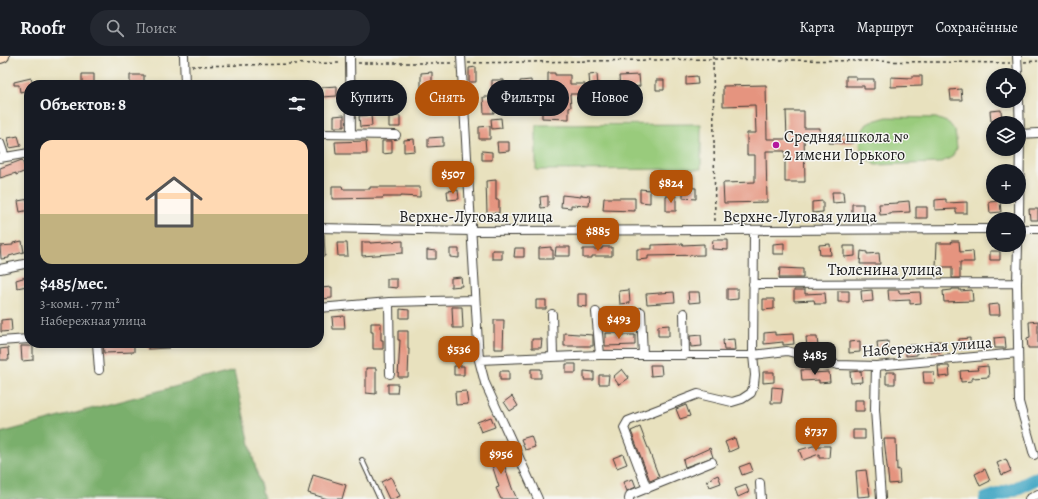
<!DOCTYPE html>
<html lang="ru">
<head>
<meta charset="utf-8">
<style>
  :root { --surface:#171b24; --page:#242831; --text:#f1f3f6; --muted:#9ea1a6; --line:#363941; --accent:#b45309 }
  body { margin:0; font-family:Alegreya,serif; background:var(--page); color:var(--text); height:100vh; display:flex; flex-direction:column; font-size:15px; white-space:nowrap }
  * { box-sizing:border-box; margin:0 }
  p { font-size:13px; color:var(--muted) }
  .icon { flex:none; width:22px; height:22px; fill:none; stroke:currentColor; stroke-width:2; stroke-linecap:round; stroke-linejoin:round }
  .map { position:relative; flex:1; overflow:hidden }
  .side { position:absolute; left:24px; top:24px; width:300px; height:268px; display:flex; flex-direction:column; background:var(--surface); border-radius:16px; box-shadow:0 2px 6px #0003 }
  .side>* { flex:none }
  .banner { position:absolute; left:336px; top:24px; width:380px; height:36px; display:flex; gap:8px }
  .tools { position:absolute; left:986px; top:12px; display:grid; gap:8px }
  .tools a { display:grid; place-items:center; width:40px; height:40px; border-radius:50%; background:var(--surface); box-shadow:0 2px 6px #0003; font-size:20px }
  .price { position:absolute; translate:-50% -34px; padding:0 9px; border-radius:8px; background:var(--accent); color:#fff; font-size:13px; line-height:26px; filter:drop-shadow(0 1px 2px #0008) }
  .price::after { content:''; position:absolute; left:50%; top:24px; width:12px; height:9px; margin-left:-6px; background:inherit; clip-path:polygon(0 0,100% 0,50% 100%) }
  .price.active { background:#222; color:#fff }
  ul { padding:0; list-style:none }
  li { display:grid; align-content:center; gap:8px; height:212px; padding:0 16px }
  li span { display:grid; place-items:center; height:124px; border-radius:12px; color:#555 }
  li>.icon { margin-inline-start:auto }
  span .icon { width:72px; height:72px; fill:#fffc; stroke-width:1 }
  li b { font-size:17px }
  h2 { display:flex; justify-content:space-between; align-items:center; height:48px; padding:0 16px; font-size:17px }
  .chip { padding:0 14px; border-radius:18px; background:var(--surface); box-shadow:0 2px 6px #0003; font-size:14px; line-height:36px }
  .chip.active { background:var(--accent); color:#fff }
  header { display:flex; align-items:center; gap:24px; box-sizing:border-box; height:56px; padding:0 20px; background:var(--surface); border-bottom:1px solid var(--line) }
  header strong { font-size:19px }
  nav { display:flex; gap:22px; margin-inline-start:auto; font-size:14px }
  .search { width:280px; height:36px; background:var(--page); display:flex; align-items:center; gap:10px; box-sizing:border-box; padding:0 14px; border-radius:22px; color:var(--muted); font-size:15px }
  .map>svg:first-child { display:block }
</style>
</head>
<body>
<header>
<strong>Roofr</strong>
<div class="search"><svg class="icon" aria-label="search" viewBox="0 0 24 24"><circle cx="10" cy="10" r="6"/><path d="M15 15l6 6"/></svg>Поиск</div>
<nav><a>Карта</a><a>Маршрут</a><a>Сохранённые</a></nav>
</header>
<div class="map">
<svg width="1038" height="443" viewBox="0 0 1038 443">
  <rect width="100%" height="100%" fill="#f6f6f2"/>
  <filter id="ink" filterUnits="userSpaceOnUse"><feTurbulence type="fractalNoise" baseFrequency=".025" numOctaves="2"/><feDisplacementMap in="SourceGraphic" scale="8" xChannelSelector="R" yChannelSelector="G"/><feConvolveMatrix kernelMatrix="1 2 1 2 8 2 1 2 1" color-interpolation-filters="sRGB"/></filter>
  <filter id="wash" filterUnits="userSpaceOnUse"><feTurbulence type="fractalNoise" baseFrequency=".012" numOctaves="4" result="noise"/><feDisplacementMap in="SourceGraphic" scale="16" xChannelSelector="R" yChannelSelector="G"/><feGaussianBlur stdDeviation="0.9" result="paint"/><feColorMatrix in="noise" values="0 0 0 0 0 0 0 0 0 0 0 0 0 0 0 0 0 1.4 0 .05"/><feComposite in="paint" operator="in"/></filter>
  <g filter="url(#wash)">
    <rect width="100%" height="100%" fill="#e8e1be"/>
    <path fill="#99cb7c" stroke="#5a744c" d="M887 61 936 62 949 67 955 75 957 92 952 101 940 107 875 109 866 102 860 89 862 75 867 68 873 65Z
      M701 68V113L536 114V69Z"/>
    <path fill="#7aaf6c" stroke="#4b6644" d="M234 315 253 402 264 443H0V377Z"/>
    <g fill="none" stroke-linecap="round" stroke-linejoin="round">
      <path stroke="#45a7c4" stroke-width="14" d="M986 443 1015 433 1038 422"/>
    </g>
    <g id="blocks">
      <path fill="#e5947f" d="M476 11V26H469V12Z
        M432 16V32H421V17Z
        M548 17H555V19H570V28H585L586 38H570L571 51 569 52V63L542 62V33H548Z
        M82 18H94V29H82Z
        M597 18 598 31H590L589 19Z
        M130 19H144V29H130Z
        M639 19 640 30 634 31 635 52 626 53V31L620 32 619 20Z
        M697 20 698 28 686 29V21Z
        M846 20H856V23H874V33H864V30H846Z
        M912 20H922V30L891 31V21L912 22Z
        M31 22 33 29H29V34L20 36 19 29H14V26Z
        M492 24H504V34H492Z
        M531 24 532 35H520V25Z
        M656 24H664V34H656Z
        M359 29H371V37L359 38Z
        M766 29 767 83H787L786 55H804V72H820V79H804L805 126H785V95H766L767 146 724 147 723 127 755 126V99H747V77H756L755 49 723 50V30Z
        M337 30V40L322 41V31Z
        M439 30H449V42L440 43Z
        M600 30H609V40H601Z
        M961 33 962 44H951L950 34Z
        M483 41H493L494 57H484Z
        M1001 54 1002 65H991L990 55Z
        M344 59V71H334V60Z
        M371 59 372 70 360 71 359 60Z
        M400 60V71H389V61Z
        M501 62 502 72 492 73 491 63Z
        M490 70V83H479V71Z
        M829 79 853 80V87H829Z
        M18 80 21 90 10 92 8 82Z
        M443 81V90L428 91V82Z
        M414 83 415 95 404 96V84Z
        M366 85 367 98H336L335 86Z
        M382 85H392V97L382 98Z
        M497 86H509V95L498 96Z
        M482 95 492 96V104H482Z
        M22 104 26 115 16 119V117L0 122V112Z
        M496 124V144H499V157H487L486 125Z
        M332 130H342L343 133H370V131H420V141L400 140V141H383V142L332 143Z
        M683 131 696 132V143L683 142Z
        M640 133 650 134V147L640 146Z
        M458 134 459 143 448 144 447 135Z
        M832 136H843L844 146 833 147Z
        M562 139 581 141V139L590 140 589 150 571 149V152L561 151Z
        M548 140V151L541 152 540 141Z
        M666 140H676V155H666Z
        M604 142H635V155L603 154Z
        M29 143V154L20 156 18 145Z
        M946 143V147L967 146V157H956V153L935 154V144Z
        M823 145V156L812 157V146Z
        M909 145 910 156 891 157V158L880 159 879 148 898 147V146Z
        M1000 145 1001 156 990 157 989 146Z
        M852 148H863V158L852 159Z
        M916 151H927V162H916Z
        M1029 153H1038V164H1030Z
        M324 178 325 200H319V179Z
        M713 184H728V194L712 193Z
        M22 185 24 196 9 200V202L1 203 0 190 13 189V187Z
        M403 185V197L362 200V186H370V187Z
        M951 185H959L960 196 973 195 974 206H960V222H952V211H936L937 187H952Z
        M337 187H347L348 200H338Z
        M784 187V198H773V188Z
        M683 188V189L704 188V199L648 200V203L637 204V193H652V189Z
        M830 188 831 199H820L819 189Z
        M844 190H855V200L844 201Z
        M551 191V194H553V203H539V192Z
        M556 191H570V200H555Z
        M602 191H612V200H592V202H583V193H602Z
        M515 192H524V201H514Z
        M450 193H459V202L450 201Z
        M427 194 436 195V203H427Z
        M492 194H502V203H492Z
        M861 195 867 196V198L879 197 880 208H860Z
        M990 195H1000V204H990Z
        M780 212 803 213V222H779Z
        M26 221 27 230 17 232 16 224Z
        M461 221 462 230 451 231V222Z
        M387 223H397V232L387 231Z
        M332 231V242L321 243 320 232Z
        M727 233H738V243L727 244Z
        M952 233H960V235L972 234 973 245 944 246 943 235 952 234Z
        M629 234 630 247 620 248 619 235Z
        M794 234H805V238L825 237 826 248H815L814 244 794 245Z
        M872 234 873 245 862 246 861 235Z
        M888 234H899V237L920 236 921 247 910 248V244L889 245Z
        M838 235H849V246H838Z
        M674 236 675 246 647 248 646 238Z
        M688 236H699L700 246 689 247Z
        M578 238H587V251L578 250Z
        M763 243H774V253L763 254Z
        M536 244H546V253H536Z
        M999 248 1000 259H989L988 249Z
        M452 251H462L463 272H453Z
        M400 253 409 254V262H400Z
        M344 260 345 273H333L332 261Z
        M11 263 12 275 1 276V264Z
        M494 264H504L503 293H494Z
        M1038 265V292H1028L1027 282 1030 281 1029 266Z
        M371 267H381V284H383V293H373V276H371Z
        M669 269V280H658V270Z
        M398 275H408V293H409L408 321H398L400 284H398Z
        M775 276V279L793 278 794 288 783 289V286L764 288V277Z
        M564 277 593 279V290H564Z
        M605 277H618V279H635V289L605 290Z
        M701 279 702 290 691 291 690 280Z
        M806 281H817L818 291 807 292Z
        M1005 281 1006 292H995L994 282Z
        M970 282V293L959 294V283Z
        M532 283H542L541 292H532Z
        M734 283 735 294H724L723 284Z
        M860 285V296L849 297V286Z
        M888 285V296H878L877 286Z
        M941 285 942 296H931L930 286Z
        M103 287H134V296L104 297Z
        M148 287H168L169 292 148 293Z
        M454 287H463V296H454Z
        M906 289H917V299L906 300Z
        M21 290H33V304L22 305Z
        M8 292 9 304H0V293Z
        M566 308H576V317H566Z
        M650 309H661L662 319 651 320Z
        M454 310H464V319H454Z
        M938 310H949L950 320 939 321Z
        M988 310 989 321 972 322V325L961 326 960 315 978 314 977 311Z
        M366 312H376V338L366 337Z
        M531 313H541V322H531Z
        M622 313 629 322 619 329 613 321Z
        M801 314H812V317L829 316 830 326 819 327V324L802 325Z
        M500 315H509V324H500Z
        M584 315 594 316V324H584Z
        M861 315 862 326 851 327 850 316Z
        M763 316H774V326L763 327Z
        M886 316H895V328H886Z
        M923 316H934L935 327H924Z
        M599 319H609L608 328H599Z
        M388 328H398L397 337H388Z
        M772 331 783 332 781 347H771Z
        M466 335 468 348 456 349 455 336Z
        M512 340 518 350 510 355 504 346Z
        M854 344H864V355H854Z
        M686 349 690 360 680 363 676 353Z
        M491 361 495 371 481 376 477 366Z
        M640 371 659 421 650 425 631 375Z
        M853 374H865V383H853Z
        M531 380 535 391 525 394 521 383Z
        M735 382 738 392 729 396 725 386Z
        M884 383H896L897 414 899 413 900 427 889 428Z
        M498 390 512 432 517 443H501L496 432 499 431 487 393Z
        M813 390H830L829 402H819V398L803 404 799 394Z
        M710 392 713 401 685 411 683 404Z
        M623 398 627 408 617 412 613 402Z
        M1006 403 1011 415 1002 419 997 407Z
        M750 407 753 415 742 419 739 411Z
        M985 413 990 425 980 430 975 418Z
        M866 414 870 440 858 441 856 415Z
        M313 419 346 429 342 443H328L308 437Z
        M718 419 721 427 710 431 707 424Z
        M391 421 400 440 393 443H389L381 426Z
        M633 423 636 431 627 435 623 426Z
        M746 429 749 436 738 441 735 433Z"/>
    </g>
  </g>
  <g filter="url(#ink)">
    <use href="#blocks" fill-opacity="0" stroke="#3b3a34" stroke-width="1"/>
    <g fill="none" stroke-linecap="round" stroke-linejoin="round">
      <g stroke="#3b3a34" stroke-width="6">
        <path id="service" d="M362 404 380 443"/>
      </g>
      <g stroke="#3b3a34" stroke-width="8">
        <path id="pedestrian" d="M685 299H753"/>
      </g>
      <g stroke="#3b3a34" stroke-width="10">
        <path id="minor" d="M184 0 185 29
          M350 0 351 78
          M461 0 479 304 485 327 538 443
          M1017 0 1018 19
          M1019 45 1020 78 1019 163
          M319 78 396 79
          M1020 78 1038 77
          M0 87 5 101
          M0 102 29 97
          M319 172 472 175 993 173
          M1019 173H1038
          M1018 189 1017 227 1019 346 1034 399
          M0 213 29 207
          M753 228 1017 227
          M389 246 390 318
          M319 252 389 246 475 244
          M596 256 600 299
          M641 256 643 299
          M552 258 553 301
          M0 285 29 283
          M97 287 99 314
          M753 299 787 295 838 309 876 310 1018 297
          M479 304 600 299H685L684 257
          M876 310 875 353 881 443
          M760 427 761 443
          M647 433 624 372 628 365 698 338 732 346 742 343 751 337 754 328 755 319 753 299 754 174
          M629 443 630 439 712 406
          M1029 443 1038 438"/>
      </g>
      <g stroke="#3b3a34" stroke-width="14">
        <path id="secondary" d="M0 1 3 0"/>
      </g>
      <path stroke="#3b3a34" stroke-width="1.5" stroke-dasharray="3 3" stroke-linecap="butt" d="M713 0 715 166
        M1024 6 1038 5
        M358 7H454
        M468 7 713 3 1010 7
        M192 10 342 7"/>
      <use href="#service" stroke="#fff" stroke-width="4"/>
      <use href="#pedestrian" stroke="#fff" stroke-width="6"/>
      <use href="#minor" stroke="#fff" stroke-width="8"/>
      <use href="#secondary" stroke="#ffe4c6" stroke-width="12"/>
    </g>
  </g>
  <circle fill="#b5179e" stroke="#f6f6f2" stroke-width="1.5" cx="776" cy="89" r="4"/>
  <g text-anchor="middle" stroke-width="3" stroke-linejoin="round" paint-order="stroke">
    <g font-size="16" fill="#1c1c1c" stroke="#f6f6f2" text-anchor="start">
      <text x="784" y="86">Средняя школа №<tspan x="784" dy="18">2 имени Горького</tspan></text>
    </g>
    <g font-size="16" fill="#1c1c1c" stroke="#f6f6f2">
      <text x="476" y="166">Верхне-Луговая улица</text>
      <text x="800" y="166">Верхне-Луговая улица</text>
      <text x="885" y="219">Тюленина улица</text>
      <text transform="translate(927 290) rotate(-4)" y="6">Набережная улица</text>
    </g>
  </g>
</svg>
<div class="tools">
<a><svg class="icon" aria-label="locate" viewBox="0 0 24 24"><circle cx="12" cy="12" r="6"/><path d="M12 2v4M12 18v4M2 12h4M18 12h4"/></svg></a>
<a><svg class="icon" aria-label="layers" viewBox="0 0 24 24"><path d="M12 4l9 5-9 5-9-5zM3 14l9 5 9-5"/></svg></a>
<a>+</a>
<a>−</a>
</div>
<b class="price" style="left:453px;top:139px">$507</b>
<b class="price" style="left:671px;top:148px">$824</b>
<b class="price" style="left:598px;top:196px">$885</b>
<b class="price" style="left:619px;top:284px">$493</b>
<b class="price" style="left:459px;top:314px">$536</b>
<b class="price active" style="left:815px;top:320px">$485</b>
<b class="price" style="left:816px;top:396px">$737</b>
<b class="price" style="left:501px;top:419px">$956</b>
<div class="banner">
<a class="chip">Купить</a>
<a class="chip active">Снять</a>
<a class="chip">Фильтры</a>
<a class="chip">Новое</a>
</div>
<section class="side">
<h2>Объектов: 8<svg class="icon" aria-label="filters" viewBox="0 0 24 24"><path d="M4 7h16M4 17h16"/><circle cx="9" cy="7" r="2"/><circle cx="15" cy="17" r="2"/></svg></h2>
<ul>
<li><span style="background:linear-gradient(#ffd9b3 60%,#c2b280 0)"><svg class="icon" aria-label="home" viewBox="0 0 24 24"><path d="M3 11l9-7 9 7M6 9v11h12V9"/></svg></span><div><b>$485/мес.</b><p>3-комн. · 77 m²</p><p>Набережная улица</p></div></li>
</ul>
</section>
</div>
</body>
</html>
